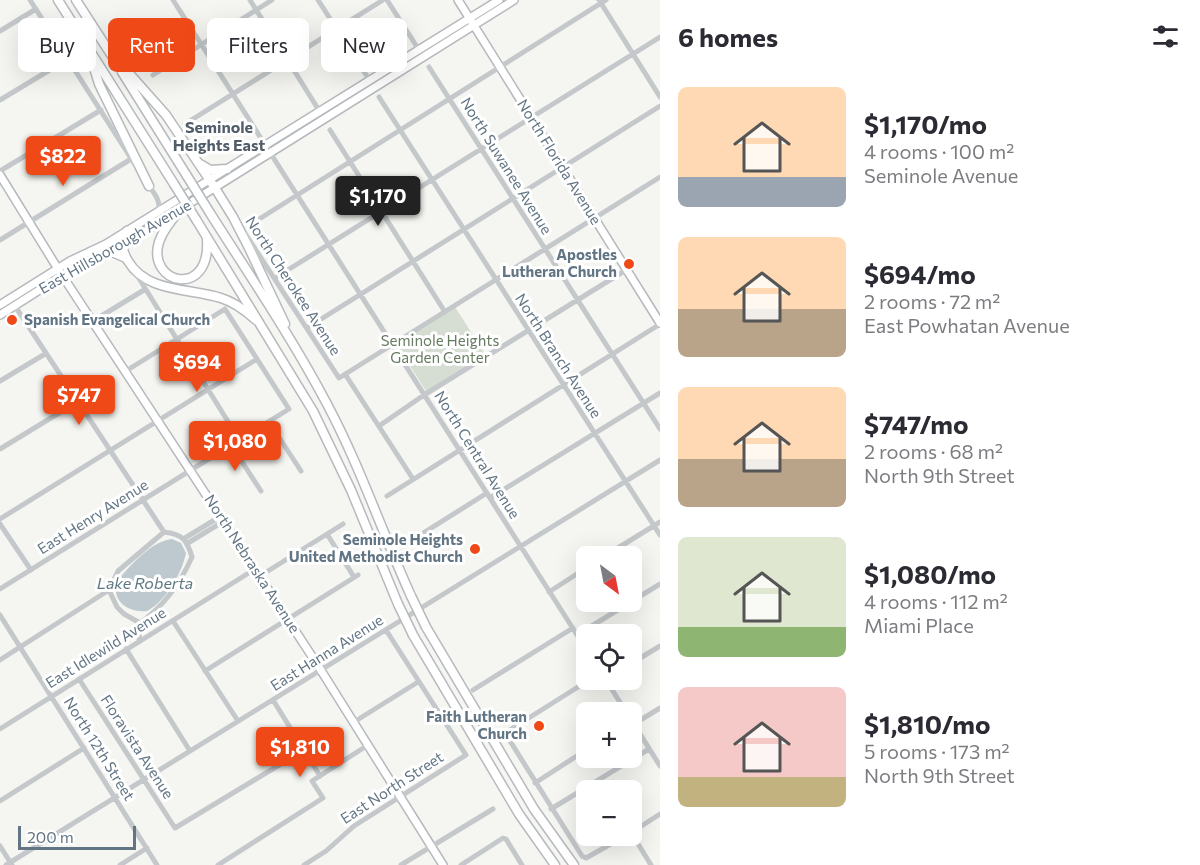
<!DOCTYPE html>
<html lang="en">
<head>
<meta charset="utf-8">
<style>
  :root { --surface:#fff; --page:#f2f2f3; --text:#2b2b33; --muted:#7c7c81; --accent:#ef4918 }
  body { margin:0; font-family:Commissioner,sans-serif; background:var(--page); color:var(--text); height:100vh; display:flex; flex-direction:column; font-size:22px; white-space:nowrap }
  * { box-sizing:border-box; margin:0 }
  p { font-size:20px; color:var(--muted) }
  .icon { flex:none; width:33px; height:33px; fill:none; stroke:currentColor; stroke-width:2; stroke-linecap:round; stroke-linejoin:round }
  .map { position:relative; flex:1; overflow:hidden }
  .panel { display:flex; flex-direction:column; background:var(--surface); width:540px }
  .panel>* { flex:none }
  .banner { position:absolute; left:18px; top:18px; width:552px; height:54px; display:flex; gap:12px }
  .needle { width:39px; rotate:148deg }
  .fabs { position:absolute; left:576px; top:546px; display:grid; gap:12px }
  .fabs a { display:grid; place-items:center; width:66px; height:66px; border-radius:9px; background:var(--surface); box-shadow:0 6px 24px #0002; font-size:30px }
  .scale { position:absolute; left:18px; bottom:15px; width:118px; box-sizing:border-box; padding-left:6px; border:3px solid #627584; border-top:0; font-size:16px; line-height:21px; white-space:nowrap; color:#627584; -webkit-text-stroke:4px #fff; paint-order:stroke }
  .price { position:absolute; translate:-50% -51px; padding:0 14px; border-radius:6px; background:var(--accent); color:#fff; font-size:20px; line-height:39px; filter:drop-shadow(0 2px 3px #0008) }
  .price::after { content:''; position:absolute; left:50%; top:36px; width:18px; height:14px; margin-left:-9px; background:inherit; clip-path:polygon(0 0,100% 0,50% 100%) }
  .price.current { background:#222; color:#fff }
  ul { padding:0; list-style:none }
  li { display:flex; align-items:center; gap:18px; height:150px; padding:0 18px }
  li span { display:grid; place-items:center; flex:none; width:168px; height:120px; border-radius:9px; color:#555 }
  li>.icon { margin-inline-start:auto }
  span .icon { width:72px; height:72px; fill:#fffc; stroke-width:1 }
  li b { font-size:26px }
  h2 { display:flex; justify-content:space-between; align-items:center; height:72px; padding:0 18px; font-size:26px }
  .chip { padding:0 21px; border-radius:9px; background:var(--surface); box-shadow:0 6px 24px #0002; font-size:21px; line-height:54px }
  .chip.current { background:var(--accent); color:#fff }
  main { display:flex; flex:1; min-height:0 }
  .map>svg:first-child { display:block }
</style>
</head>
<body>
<main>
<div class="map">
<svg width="660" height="865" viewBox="0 0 660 865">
  <rect width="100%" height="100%" fill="#f5f5f1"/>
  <path fill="#d6ddd2" d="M455 307 485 354 426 391 396 344Z"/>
  <path fill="#bdc9ce" d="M172 539 181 543 186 553C182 573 166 601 147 611 128 613 111 601 117 581 131 565 150 542 172 539Z"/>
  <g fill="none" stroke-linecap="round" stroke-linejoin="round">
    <g stroke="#b5b9bd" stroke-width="10">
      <path id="major" d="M458 0 660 323
        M0 175 58 269 317 664 443 865
        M0 305 70 261 106 244 499 0
        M0 315 63 275 112 252 514 0"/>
    </g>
    <g stroke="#b6babd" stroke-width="11">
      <path id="highway" d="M58 0 174 184
        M76 0 112 56
        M110 52 166 115 215 188 233 217 249 248 285 324
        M91 58 99 84 149 186
        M122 72 187 176
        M200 164 210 170 227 169
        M180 210C172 219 163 230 159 242 146 284 211 300 207 239
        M210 213C250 276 292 338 327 404 360 466 382 532 411 596
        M197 221 313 411 351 490 398 604
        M127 231C122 242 121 250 128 261 147 293 190 288 221 298 234 302 246 311 256 320
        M112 252 126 258
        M426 627 534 809 574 865
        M413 635 519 814 555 865"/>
    </g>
    <path stroke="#c4c8cb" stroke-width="5" d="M30 0 134 163
      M173 0 586 649
      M250 0 320 112
      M318 0 370 81
      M387 0 419 50
      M599 0 660 97
      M0 31 36 9
      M429 67 660 429
      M153 75 272 0
      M379 97 660 535
      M0 100 68 59
      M185 124 383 0
      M330 130 445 312
      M0 171 101 110
      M147 183C153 192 162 201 158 212
      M253 223 606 0
      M246 235 339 378 660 177
      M0 240 131 159
      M135 272 237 436 235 451 261 491
      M275 278 660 37
      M15 306 164 532
      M93 321 144 290
      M307 328 660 106
      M345 374 413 479
      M0 381 45 354
      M269 422 301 471
      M379 426 424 395 626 270
      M0 449 77 402
      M387 496 657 326 660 321
      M490 498 660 393
      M0 519 257 359
      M0 524 31 570
      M327 534 354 577
      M185 538 221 516
      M409 542 487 493
      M188 543 224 521
      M605 556 660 522
      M260 576 343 524
      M0 589 289 409 225 309 126 371
      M549 592 586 568
      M0 615 157 865
      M173 621 238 721
      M577 635 660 584
      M139 641 140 623C164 606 180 584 192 557 187 540 183 534 164 532L118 571 109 590 117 607 124 614 140 623
      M126 649 190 751
      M0 660 109 590
      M632 663 660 646
      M205 671 358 575
      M79 679 175 828 304 750
      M589 680 505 733 582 856 586 858 625 836
      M606 680 626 712
      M473 690 573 628
      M273 700 320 776
      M632 721 660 766
      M354 722 418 682
      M634 724 660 708
      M0 729 255 569
      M598 780 605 790
      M535 783 586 750
      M0 801 84 748
      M551 809 649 749
      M632 832 660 814
      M632 834 651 865
      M0 846 12 865
      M6 865 660 460
      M120 865 147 848
      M218 865 323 798 312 781 368 745
      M304 865 326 851 354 826 466 755 386 630
      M401 865 493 809
      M461 865 503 838 506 839 522 865"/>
    <use href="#major" stroke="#fff" stroke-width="7"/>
    <use href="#highway" stroke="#fff" stroke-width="8"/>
    <g stroke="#b6babd" stroke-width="11" stroke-linecap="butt">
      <path id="highway-bridge" d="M187 176 210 213
        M174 184 197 221
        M411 596 426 627
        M398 604 413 635"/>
    </g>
    <use href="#highway-bridge" stroke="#fff" stroke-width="8"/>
  </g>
  <g fill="#ef4918" stroke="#fff" stroke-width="2">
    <circle cx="629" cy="264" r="6"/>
    <circle cx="12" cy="320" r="6"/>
    <circle cx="475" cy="549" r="6"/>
    <circle cx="539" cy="726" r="6"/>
  </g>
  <g text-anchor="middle" stroke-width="6" stroke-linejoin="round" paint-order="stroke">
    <g font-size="15" fill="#627584" stroke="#fff">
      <text transform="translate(559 162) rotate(58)" y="5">North Florida Avenue</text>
      <text transform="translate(506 166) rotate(58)" y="5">North Suwanee Avenue</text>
      <text transform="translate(115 247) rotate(-30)" y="5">East Hillsborough Avenue</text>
      <text transform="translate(293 286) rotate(57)" y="5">North Cherokee Avenue</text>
      <text transform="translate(558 356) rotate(57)" y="5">North Branch Avenue</text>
      <text transform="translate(477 455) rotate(58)" y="5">North Central Avenue</text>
      <text transform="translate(93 517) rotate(-32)" y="5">East Henry Avenue</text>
      <text transform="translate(252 564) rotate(57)" y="5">North Nebraska Avenue</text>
      <text transform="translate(106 648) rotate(-32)" y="5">East Idlewild Avenue</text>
      <text transform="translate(327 653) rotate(-32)" y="5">East Hanna Avenue</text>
      <text transform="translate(137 747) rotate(57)" y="5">Floravista Avenue</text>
      <text transform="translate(99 749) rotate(58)" y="5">North 12th Street</text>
      <text transform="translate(392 788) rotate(-33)" y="5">East North Street</text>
    </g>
    <g font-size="15" font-weight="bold" fill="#627584" stroke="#fff" text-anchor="end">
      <text x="617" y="260">Apostles<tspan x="617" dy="17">Lutheran Church</tspan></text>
      <text x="24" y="325" text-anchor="start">Spanish Evangelical Church</text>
      <text x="463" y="545">Seminole Heights<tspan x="463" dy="17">United Methodist Church</tspan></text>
      <text x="527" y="722">Faith Lutheran<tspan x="527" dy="17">Church</tspan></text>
    </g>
    <g font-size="15" fill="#677b61" stroke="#fff">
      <text x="440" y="346">Seminole Heights<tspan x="440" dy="17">Garden Center</tspan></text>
    </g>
    <g font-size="16" font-weight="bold" fill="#515e69" stroke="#fff">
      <text x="219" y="133">Seminole<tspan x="219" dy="18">Heights East</tspan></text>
    </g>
    <g font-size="16" font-style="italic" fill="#5e7882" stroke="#fff">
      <text x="145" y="589">Lake Roberta</text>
    </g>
  </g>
</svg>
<div class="fabs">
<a><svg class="needle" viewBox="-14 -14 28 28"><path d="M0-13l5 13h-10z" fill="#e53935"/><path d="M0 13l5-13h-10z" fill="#7c7c81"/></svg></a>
<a><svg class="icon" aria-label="locate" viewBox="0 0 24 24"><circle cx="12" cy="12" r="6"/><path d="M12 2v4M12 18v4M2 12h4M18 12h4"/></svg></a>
<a>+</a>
<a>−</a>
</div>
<div class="scale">200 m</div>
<b class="price" style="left:63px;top:187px">$822</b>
<b class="price current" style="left:378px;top:227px">$1,170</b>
<b class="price" style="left:197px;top:393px">$694</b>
<b class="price" style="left:79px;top:426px">$747</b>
<b class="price" style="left:235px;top:472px">$1,080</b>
<b class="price" style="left:300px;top:778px">$1,810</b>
<div class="banner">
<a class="chip">Buy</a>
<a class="chip current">Rent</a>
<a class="chip">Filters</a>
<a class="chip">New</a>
</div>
</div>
<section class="panel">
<h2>6 homes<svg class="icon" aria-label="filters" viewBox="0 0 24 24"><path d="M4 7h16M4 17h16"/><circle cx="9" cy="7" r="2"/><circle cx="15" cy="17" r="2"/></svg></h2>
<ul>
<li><span style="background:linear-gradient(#ffd9b3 75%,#9aa5b1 0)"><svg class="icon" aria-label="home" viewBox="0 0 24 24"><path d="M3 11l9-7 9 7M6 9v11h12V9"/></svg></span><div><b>$1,170/mo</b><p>4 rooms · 100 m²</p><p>Seminole Avenue</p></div></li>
<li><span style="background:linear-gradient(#ffd9b3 60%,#b9a48a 0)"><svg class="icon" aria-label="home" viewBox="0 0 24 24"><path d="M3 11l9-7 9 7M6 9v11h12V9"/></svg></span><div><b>$694/mo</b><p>2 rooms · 72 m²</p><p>East Powhatan Avenue</p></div></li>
<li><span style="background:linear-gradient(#ffd9b3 60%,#b9a48a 0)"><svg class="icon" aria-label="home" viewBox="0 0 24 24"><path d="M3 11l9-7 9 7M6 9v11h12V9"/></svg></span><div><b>$747/mo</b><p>2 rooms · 68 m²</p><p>North 9th Street</p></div></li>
<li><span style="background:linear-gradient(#dfe7d0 75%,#8fb573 0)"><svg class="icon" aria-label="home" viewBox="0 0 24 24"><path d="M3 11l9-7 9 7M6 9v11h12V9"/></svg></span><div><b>$1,080/mo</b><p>4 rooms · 112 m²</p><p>Miami Place</p></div></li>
<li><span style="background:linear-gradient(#f6c9c9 75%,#c2b280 0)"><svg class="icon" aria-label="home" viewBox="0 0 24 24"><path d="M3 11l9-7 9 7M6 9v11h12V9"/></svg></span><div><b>$1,810/mo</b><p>5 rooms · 173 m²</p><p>North 9th Street</p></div></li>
</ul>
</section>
</main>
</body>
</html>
